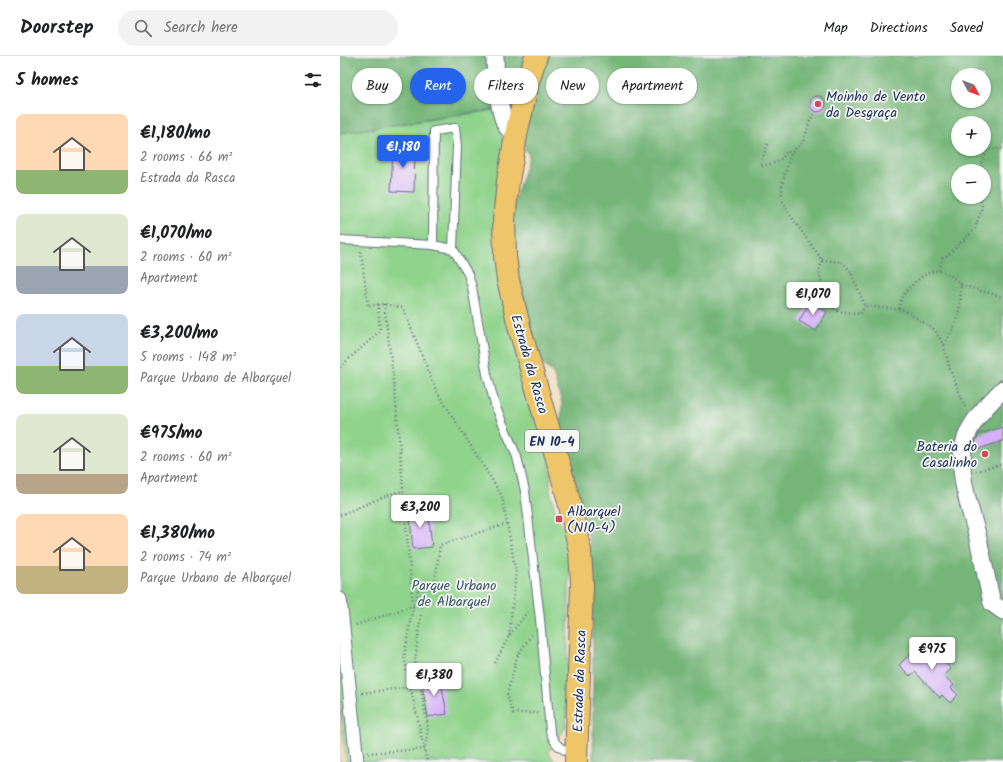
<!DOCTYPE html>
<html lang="en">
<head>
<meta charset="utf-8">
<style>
  :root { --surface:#fff; --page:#f2f2f2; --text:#202124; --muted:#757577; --line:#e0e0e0; --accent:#2563eb }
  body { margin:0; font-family:Kalam,sans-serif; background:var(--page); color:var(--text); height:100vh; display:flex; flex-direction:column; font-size:15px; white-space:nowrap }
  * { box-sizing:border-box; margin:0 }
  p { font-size:13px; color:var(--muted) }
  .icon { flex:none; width:22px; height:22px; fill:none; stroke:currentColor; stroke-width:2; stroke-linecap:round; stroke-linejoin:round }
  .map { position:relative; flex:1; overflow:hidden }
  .side { display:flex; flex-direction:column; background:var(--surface); width:340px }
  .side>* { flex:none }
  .banner { position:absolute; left:12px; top:12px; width:380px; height:36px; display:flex; gap:8px }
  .needle { width:26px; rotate:131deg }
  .fabs { position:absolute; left:611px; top:12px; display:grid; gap:8px }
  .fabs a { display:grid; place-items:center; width:40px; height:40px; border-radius:50%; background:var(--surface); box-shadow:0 1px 3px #0004; font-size:20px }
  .price { position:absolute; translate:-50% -34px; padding:0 9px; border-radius:4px; background:#fff; color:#222; font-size:13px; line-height:26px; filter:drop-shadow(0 1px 2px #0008) }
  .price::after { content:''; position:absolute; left:50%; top:24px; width:12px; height:9px; margin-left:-6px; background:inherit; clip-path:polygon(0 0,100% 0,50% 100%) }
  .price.on { background:var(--accent); color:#fff }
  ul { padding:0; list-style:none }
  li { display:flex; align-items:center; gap:12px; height:100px; padding:0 16px }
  li span { display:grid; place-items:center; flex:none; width:112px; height:80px; border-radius:8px; color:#555 }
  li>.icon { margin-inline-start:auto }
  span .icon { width:48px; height:48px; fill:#fffc; stroke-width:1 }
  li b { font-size:17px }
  h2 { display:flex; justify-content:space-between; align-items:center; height:48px; padding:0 16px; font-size:17px }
  .chip { padding:0 14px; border-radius:18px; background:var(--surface); box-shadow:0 1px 3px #0004; font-size:14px; line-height:36px }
  .chip.on { background:var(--accent); color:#fff }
  header { display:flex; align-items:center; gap:24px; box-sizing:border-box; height:56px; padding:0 20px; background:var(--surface); border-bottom:1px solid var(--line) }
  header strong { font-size:19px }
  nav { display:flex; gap:22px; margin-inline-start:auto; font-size:14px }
  .search { width:280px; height:36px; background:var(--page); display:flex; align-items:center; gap:10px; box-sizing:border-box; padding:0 14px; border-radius:22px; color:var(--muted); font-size:15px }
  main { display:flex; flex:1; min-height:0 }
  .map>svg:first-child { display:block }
</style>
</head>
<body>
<header>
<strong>Doorstep</strong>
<div class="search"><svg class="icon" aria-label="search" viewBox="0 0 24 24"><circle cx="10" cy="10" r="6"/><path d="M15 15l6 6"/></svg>Search here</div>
<nav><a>Map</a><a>Directions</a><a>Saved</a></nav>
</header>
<main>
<section class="side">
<h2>5 homes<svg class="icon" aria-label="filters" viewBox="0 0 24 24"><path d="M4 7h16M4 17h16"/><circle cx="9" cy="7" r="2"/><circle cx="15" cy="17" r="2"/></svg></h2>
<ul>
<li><span style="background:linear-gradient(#ffd9b3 70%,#8fb573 0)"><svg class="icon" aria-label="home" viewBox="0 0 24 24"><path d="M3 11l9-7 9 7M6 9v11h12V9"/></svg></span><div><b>€1,180/mo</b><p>2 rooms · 66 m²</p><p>Estrada da Rasca</p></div></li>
<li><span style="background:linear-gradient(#dfe7d0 65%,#9aa5b1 0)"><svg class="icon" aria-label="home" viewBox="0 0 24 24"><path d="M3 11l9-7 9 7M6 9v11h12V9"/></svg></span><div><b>€1,070/mo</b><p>2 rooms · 60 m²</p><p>Apartment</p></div></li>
<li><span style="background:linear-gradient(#c9d6e8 65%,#8fb573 0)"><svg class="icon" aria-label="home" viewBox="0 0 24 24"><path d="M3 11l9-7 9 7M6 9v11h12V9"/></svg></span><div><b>€3,200/mo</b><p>5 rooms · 148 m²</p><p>Parque Urbano de Albarquel</p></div></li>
<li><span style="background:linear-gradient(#dfe7d0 75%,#b9a48a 0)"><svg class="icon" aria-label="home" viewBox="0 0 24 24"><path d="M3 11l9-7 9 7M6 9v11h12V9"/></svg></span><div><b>€975/mo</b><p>2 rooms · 60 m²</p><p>Apartment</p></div></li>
<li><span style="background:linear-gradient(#ffd9b3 65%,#c2b280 0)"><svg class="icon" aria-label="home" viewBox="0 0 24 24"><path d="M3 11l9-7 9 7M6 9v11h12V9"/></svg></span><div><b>€1,380/mo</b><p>2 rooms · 74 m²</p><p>Parque Urbano de Albarquel</p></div></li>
</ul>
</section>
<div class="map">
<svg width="663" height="706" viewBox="0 0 663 706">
  <rect width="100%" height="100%" fill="#f6f6f2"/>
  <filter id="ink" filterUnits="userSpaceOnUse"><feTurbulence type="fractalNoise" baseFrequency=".025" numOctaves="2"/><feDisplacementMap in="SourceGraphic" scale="8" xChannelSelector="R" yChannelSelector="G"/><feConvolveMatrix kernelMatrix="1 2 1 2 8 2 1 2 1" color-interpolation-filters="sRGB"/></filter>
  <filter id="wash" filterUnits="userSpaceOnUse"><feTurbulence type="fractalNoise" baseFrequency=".012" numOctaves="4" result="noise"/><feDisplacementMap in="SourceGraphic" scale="16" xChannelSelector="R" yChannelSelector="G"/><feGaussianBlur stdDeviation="0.9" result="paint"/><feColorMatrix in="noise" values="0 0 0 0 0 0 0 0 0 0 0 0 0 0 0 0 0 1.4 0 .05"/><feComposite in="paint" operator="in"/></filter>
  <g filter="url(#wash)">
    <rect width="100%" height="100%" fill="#f1dfc2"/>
    <path fill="#90d38c" stroke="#568175" d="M155 54 165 90 210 409V435L217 463 228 476 230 490 226 671 208 696 215 706H6L0 646V77Z"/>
    <path fill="#74b578" stroke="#48726b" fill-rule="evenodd" d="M0 0H663V706H253V526L249 484 241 447 220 384 225 382 221 370 222 347 213 317 198 304 173 197 174 146 189 100 168 51 0 77ZM618 19H644V45H618ZM618 67H644V93H618ZM618 115H644V141H618Z"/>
    <path fill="#eeda9e" stroke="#84847e" d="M0 646 6 706H0Z"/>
    <g id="blocks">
      <path fill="#d6aff9" d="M470 48a8 8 0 1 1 16 0a8 8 0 1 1-16 0Z
        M53 90 75 91 74 136 51 135Z
        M470 246 487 256 476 275 459 265Z
        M663 371V385L638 393 635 386 639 378Z
        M88 453 92 491 73 493 69 454Z
        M599 584 607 592 599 600 611 613 604 620 614 629 611 632 618 639 610 647 602 639 600 642 575 616 570 620 559 609 570 598 577 605Z
        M100 620 107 658 88 661 81 624Z"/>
    </g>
  </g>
  <g filter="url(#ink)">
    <use href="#blocks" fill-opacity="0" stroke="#666d81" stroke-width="1"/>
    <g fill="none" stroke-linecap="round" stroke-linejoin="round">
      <g stroke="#666d81" stroke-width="10">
        <path id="service" d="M0 184 93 189 113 193 128 218 132 231 147 318 155 349 177 401 185 435 200 563 210 675C214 689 222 694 234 698
          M93 189 94 75 115 72 117 90 113 193"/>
      </g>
      <g stroke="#666d81" stroke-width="15">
        <path id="pedestrian" d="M0 543 17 706"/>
      </g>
      <g stroke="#666d81" stroke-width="19">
        <path id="minor" d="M155 0C155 12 159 65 168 72 170 74 174 74 177 74
          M663 333C649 348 631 364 625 385 616 415 629 449 637 478 642 501 647 524 652 547L663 555"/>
      </g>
      <g stroke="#666d81" stroke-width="24">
        <path id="primary" d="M196 0 188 26 177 74 168 125 164 164 165 200 168 224 180 274 228 441 240 495 242 528 236 706"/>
      </g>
      <path stroke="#666d81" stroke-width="2.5" stroke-dasharray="1 3" stroke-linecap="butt" d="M474 58 470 65 463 86 451 97 442 128V144L452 162 482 204 479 216 487 247 498 255 520 258 525 250
        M428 88 420 109C432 109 441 106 447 95L451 97
        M641 115 642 106 647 95 661 92 663 93
        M21 196 28 250 44 248 63 252 96 334 162 440 176 517 169 580
        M482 204 502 206 510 214 525 250 564 254 595 274 603 289 610 313 626 353
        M599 214 603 202 608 199 635 173 642 151 641 141
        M621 229 663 241
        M44 248 55 336 73 550 64 601 87 706
        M559 253C560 249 560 245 562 241 568 231 588 212 600 215 609 217 616 223 621 229 620 235 621 242 620 248 618 264 612 276 604 289
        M0 311 40 275 38 248
        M636 415 663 408
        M0 459 53 437 63 435
        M16 569 75 549 78 533H94L100 489 166 468
        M191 579 177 601 167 639 173 657H198
        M155 607 169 580 188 555
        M22 637 71 631
        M28 697 85 693 88 671 75 605 84 533"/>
      <use href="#service" stroke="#fff" stroke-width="8"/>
      <use href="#pedestrian" stroke="#fff" stroke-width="13"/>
      <use href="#minor" stroke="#fff" stroke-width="17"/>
      <use href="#primary" stroke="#eec569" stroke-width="22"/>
    </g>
  </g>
  <g fill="#d1495b" stroke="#f6f6f2" stroke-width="1.5">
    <circle cx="478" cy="48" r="4"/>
    <circle cx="645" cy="398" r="4"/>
    <rect x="215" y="459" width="8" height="8" rx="2"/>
  </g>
  <g text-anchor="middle" stroke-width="3.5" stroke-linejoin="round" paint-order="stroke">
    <rect fill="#f6f6f2" stroke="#5d6b8a" stroke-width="1" x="185" y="374" width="54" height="22" rx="3"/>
    <g font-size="13" font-weight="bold" fill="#1b2f5e">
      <text x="212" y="390">EN 10-4</text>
    </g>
    <g font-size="14" fill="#1b2f5e" stroke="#f6f6f2" text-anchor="start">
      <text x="486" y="45">Moinho de Vento<tspan x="486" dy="16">da Desgraça</tspan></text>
      <text x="637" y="395" text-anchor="end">Bateria do<tspan x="637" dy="16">Casalinho</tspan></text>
      <text x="227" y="460">Albarquel<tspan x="227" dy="16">(N10-4)</tspan></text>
    </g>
    <g font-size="14" fill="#1b2f5e" stroke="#f6f6f2">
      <text transform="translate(190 308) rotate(74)" y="5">Estrada da Rasca</text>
      <text transform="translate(239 625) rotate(-88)" y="5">Estrada da Rasca</text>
    </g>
    <g font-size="14" fill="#38586a" stroke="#f6f6f2">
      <text x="114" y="534">Parque Urbano<tspan x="114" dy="16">de Albarquel</tspan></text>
    </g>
  </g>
</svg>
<div class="fabs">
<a><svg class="needle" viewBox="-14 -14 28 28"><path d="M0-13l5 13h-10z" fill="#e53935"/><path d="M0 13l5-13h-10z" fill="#757577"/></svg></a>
<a>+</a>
<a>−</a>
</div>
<b class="price on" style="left:63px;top:113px">€1,180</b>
<b class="price" style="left:473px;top:260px">€1,070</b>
<b class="price" style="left:80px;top:473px">€3,200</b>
<b class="price" style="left:592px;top:615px">€975</b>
<b class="price" style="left:94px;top:641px">€1,380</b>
<div class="banner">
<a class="chip">Buy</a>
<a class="chip on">Rent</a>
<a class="chip">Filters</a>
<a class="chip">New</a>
<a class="chip">Apartment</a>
</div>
</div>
</main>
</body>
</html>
